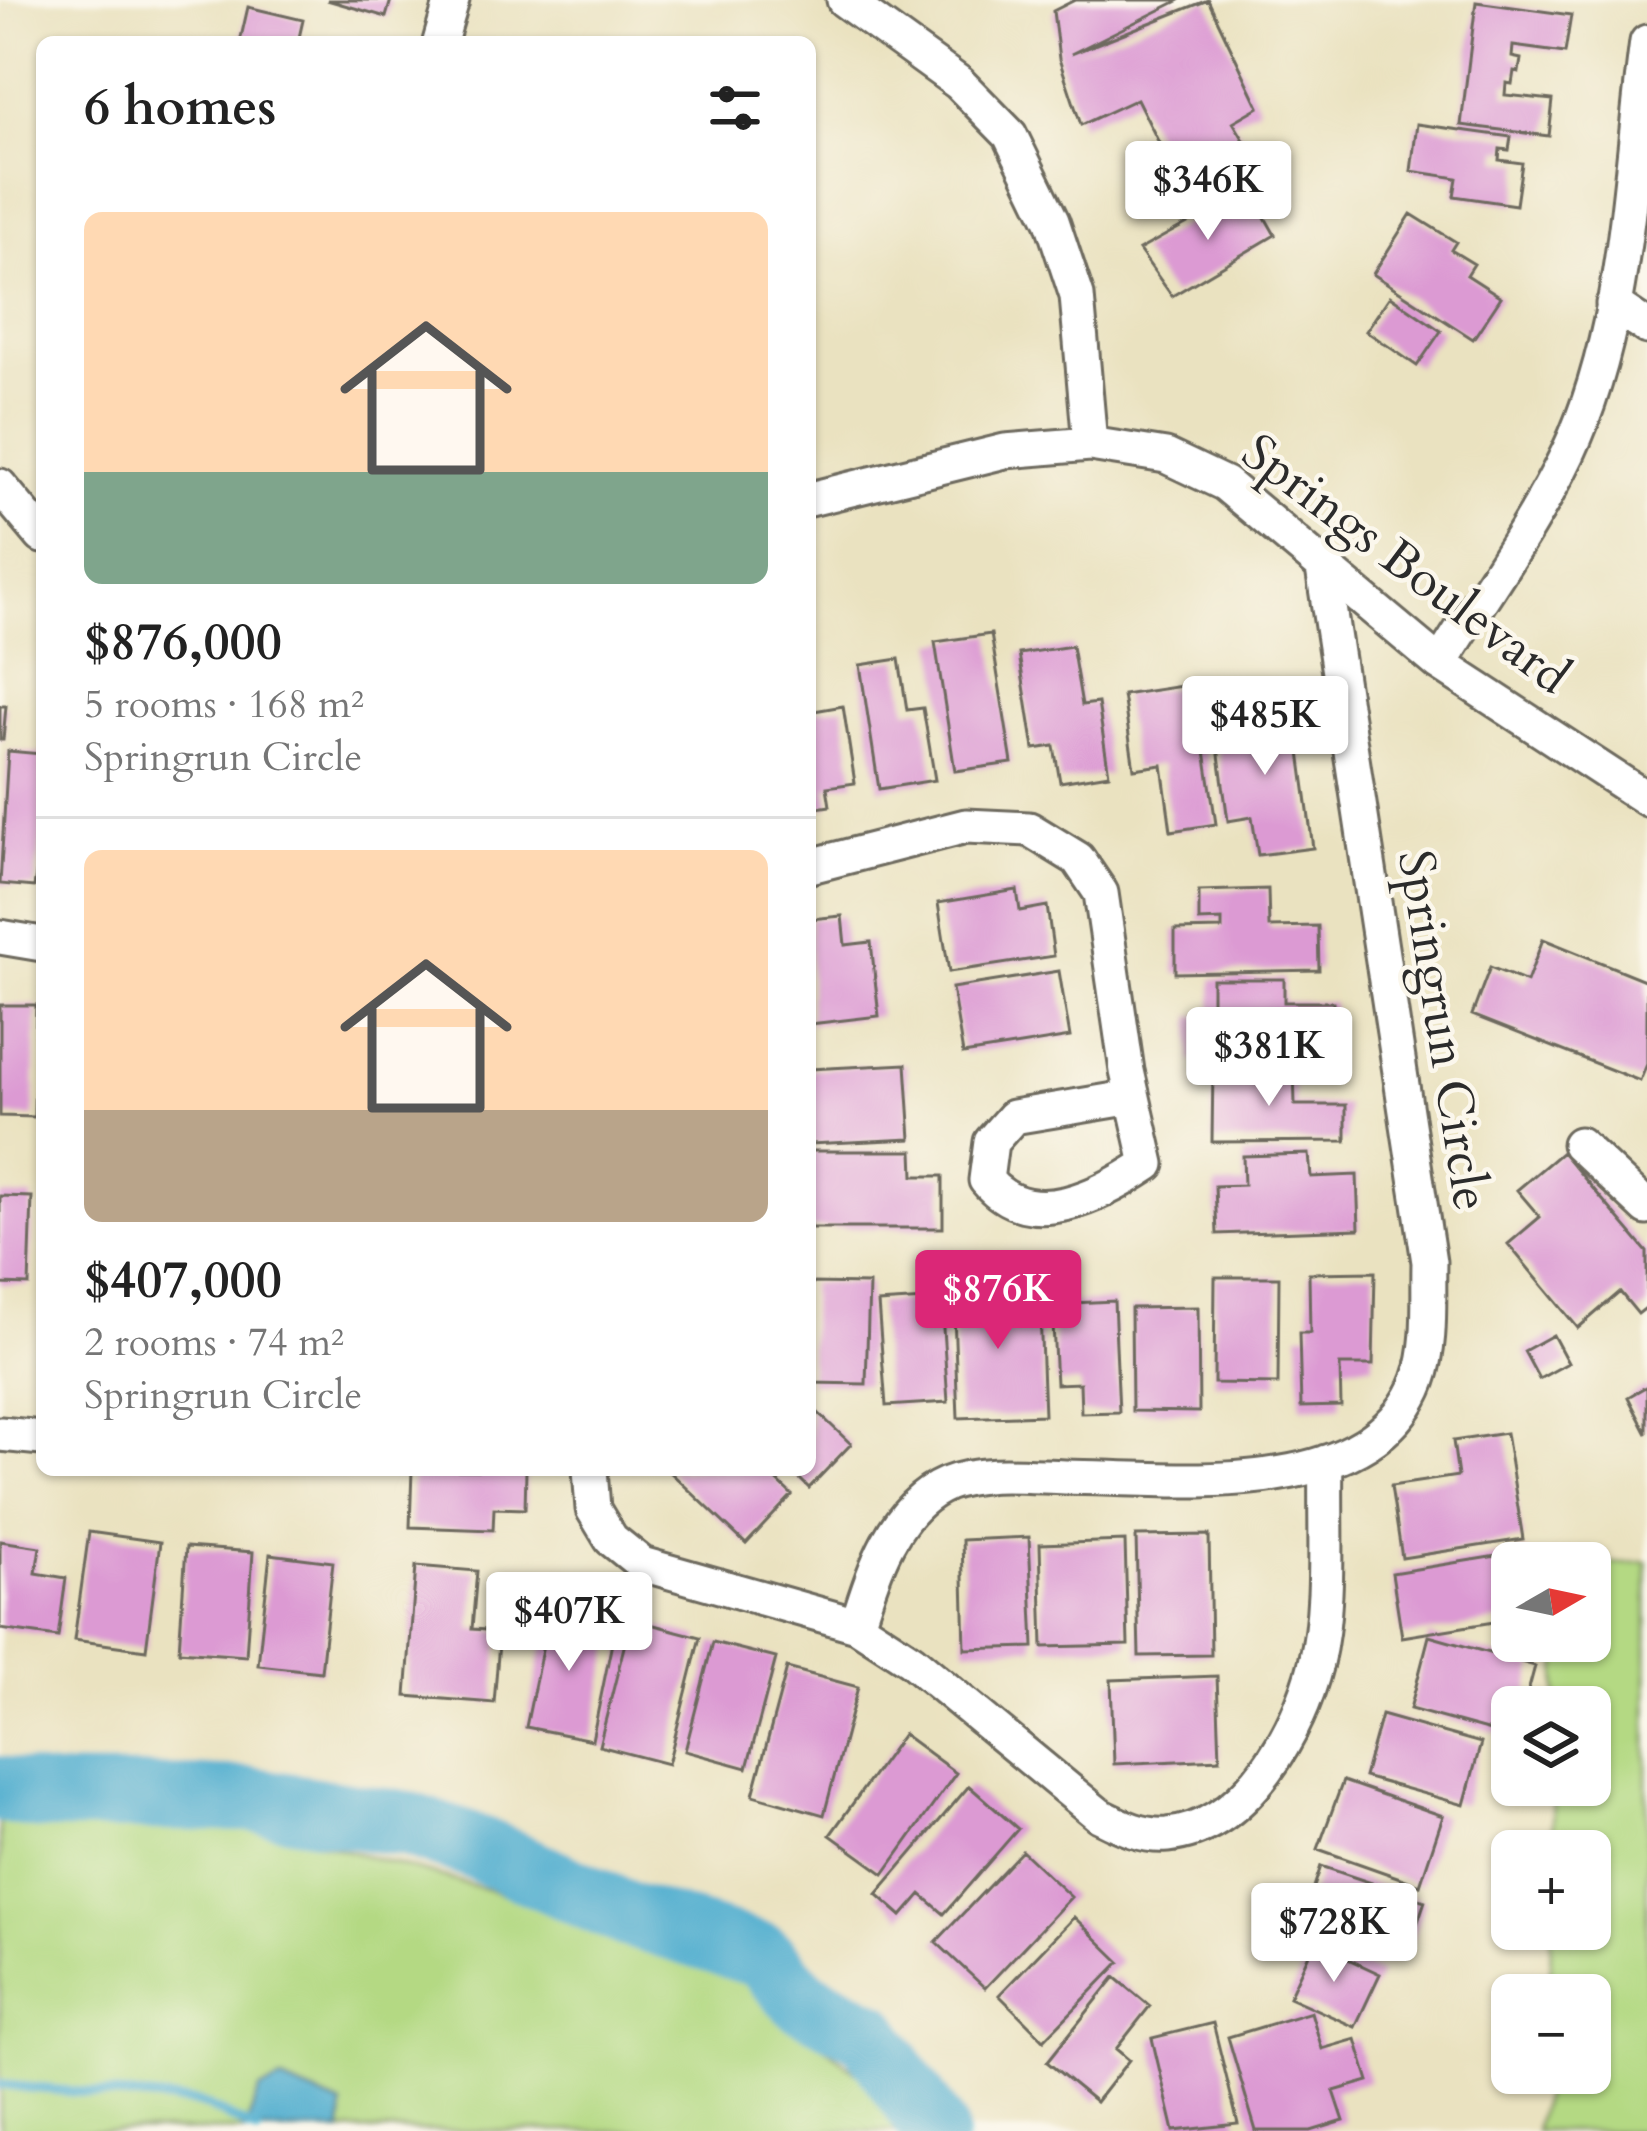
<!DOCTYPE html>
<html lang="en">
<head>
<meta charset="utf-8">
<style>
  :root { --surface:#fff; --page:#f2f2f2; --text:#222; --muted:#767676; --line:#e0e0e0; --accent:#db2777 }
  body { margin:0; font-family:Cardo,serif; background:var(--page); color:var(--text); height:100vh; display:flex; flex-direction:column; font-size:45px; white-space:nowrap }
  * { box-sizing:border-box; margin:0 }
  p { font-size:39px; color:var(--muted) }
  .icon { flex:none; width:66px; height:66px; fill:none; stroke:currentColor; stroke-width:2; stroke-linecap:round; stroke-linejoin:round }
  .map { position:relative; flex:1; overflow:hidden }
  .details { position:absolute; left:36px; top:36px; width:780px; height:1440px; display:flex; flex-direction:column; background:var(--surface); border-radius:18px; box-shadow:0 3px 9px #0004 }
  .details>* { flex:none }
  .needle { width:78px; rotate:81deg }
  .tools { position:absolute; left:1491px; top:1542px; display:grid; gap:24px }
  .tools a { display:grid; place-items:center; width:120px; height:120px; border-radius:18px; background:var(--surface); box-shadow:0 3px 9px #0004; font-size:60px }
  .price { position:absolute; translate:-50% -102px; padding:0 27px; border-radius:12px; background:#fff; color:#222; font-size:39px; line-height:78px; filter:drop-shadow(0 3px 6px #0008) }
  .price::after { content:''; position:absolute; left:50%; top:72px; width:36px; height:27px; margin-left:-18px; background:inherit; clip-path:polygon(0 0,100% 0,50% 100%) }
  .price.current { background:var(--accent); color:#fff }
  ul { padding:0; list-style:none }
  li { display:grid; align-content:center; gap:24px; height:636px; padding:0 48px }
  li+li { border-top:3px solid var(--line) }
  li span { display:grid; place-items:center; height:372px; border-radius:18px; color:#555 }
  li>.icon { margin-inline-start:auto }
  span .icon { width:216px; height:216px; fill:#fffc; stroke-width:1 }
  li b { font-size:51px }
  h2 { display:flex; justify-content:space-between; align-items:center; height:144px; padding:0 48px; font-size:51px }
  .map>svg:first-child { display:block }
</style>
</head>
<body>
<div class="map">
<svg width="1647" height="2131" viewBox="0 0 1647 2131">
  <rect width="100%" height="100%" fill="#fbf7ec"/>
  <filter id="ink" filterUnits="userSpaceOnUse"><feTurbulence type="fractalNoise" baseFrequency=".00833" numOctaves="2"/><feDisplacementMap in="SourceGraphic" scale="24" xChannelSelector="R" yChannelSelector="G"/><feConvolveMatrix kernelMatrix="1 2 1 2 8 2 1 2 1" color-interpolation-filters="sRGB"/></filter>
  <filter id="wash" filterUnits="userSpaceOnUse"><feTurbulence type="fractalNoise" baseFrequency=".004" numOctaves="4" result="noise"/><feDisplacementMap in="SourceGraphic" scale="48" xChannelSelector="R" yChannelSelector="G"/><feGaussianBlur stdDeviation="2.7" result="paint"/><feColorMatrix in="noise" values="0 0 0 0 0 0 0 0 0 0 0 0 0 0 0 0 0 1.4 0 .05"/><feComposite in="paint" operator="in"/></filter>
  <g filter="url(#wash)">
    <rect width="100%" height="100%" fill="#eae2c0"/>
    <path fill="#b4d983" stroke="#708257" stroke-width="3" d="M1647 1562V2131H1535L1549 2073H1590V1995H1550L1551 1929H1590V1851H1552L1553 1785H1590V1707H1556L1559 1641H1590V1587L1604 1564Z
      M0 1803 284 1833 704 1950 888 2097 947 2131H0Z"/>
    <path fill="#51aecf" stroke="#3e6c7d" stroke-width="3" d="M282 2081 343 2106 341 2131H244L260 2090Z"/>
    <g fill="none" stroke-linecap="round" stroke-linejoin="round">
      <path stroke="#51aecf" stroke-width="10" d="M0 2085 199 2103 257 2131"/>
      <path stroke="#51aecf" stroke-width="66" d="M0 1789 41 1797 249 1799 410 1825 480 1849 629 1915 763 1956 801 1999 869 2033 935 2131"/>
    </g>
    <g id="blocks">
      <path fill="#dc9ad3" d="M327 0H391L386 17Z
        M1075 0H1180L1071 54 1208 0 1259 107 1233 122 1259 165 1168 216 1145 175 1168 161 1137 99 1081 125 1059 59 1053 11Z
        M1476 2 1571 15 1565 53 1513 46 1512 57 1521 59 1519 72 1514 71 1512 84 1506 83 1505 95 1553 100 1549 136 1461 125Z
        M248 7 303 20 298 42H240Z
        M1417 124 1511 137 1509 150 1500 149 1499 160 1522 163 1516 205 1454 196 1457 178 1411 171Z
        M1249 189 1275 235 1172 296 1139 250Z
        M1411 214 1456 242 1451 250 1474 264 1467 275 1501 297 1473 339 1373 274Z
        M1390 296 1441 331 1417 366 1366 331Z
        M991 634 1012 763 955 771 935 642Z
        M1072 646 1082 705 1098 703 1109 774 1060 782 1054 746 1034 749 1019 654Z
        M899 659 907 710 923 708 935 780 879 789 860 665Z
        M1195 684 1216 824 1171 831 1162 765 1134 769 1123 695Z
        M810 701 814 711 843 706 855 783 827 787 830 806 810 809Z
        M0 706H6L3 740H0Z
        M1294 708 1313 848 1258 855 1252 817 1228 821 1214 718Z
        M8 751 42 754V836L34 887 0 884Z
        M1268 889 1269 927 1318 926 1319 970 1175 973V930L1222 929V920L1199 921V891Z
        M1017 890 1020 911 1047 906 1054 956 949 972 938 903Z
        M842 916 845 945 871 942 879 1016 810 1024V919Z
        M1543 939 1647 981V1064L1640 1081 1472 1015 1490 967 1527 982Z
        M1059 971 1070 1037 963 1054 952 988Z
        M1212 979H1284V1002H1333V1062L1191 1061V1016H1212Z
        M0 1005H36L34 1117 0 1116Z
        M906 1064 911 1139 810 1144V1069Z
        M1213 1067H1294L1295 1105H1346V1141L1212 1142Z
        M810 1151H913L914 1176H943V1228H810Z
        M1562 1152 1647 1252V1307L1638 1314 1620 1292 1578 1328 1508 1244 1540 1217 1517 1190Z
        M1309 1154 1311 1177 1357 1175 1359 1229 1217 1234 1215 1186 1244 1185 1243 1156Z
        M0 1196 32 1197 29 1285 0 1284Z
        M1375 1272 1373 1365H1340L1341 1406 1301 1407 1299 1333H1310L1309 1273Z
        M1215 1277H1279L1278 1384 1214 1383Z
        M810 1283 869 1284 866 1384 810 1383Z
        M1039 1286 1044 1415 958 1418 953 1289Z
        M941 1299 948 1402 886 1406 878 1303Z
        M1114 1301 1119 1412 1081 1413 1080 1383 1056 1384 1052 1304Z
        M1198 1307 1199 1412 1132 1411 1131 1308Z
        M1553 1335 1568 1363 1539 1379 1524 1351Z
        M1647 1386V1434L1628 1397Z
        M810 1405 851 1444 809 1488 791 1470H810Z
        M1506 1433 1523 1539 1402 1558 1391 1486 1458 1476 1453 1441Z
        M412 1470H526L525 1509 494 1508 493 1530 410 1527Z
        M668 1470H766L792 1495 746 1544Z
        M89 1532 160 1542 146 1650 74 1640Z
        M1209 1535 1211 1655 1139 1656 1136 1536Z
        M1029 1537 1034 1647 965 1649 962 1540Z
        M0 1541 40 1547 36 1573 66 1578 58 1637 0 1629Z
        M1125 1541 1128 1645 1043 1647 1040 1544Z
        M186 1547 253 1552 246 1656 179 1651Z
        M1527 1551 1529 1563H1512V1619L1402 1637 1392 1573Z
        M270 1554 333 1562 321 1672 258 1665Z
        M416 1566 477 1571 472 1629 500 1631 494 1703 406 1696Z
        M552 1601 596 1609 591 1639 612 1643 592 1740 526 1727Z
        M631 1619 700 1637 668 1764 599 1746Z
        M1429 1636 1535 1666 1524 1707H1512V1737L1410 1709Z
        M713 1642 776 1658 747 1768 685 1751Z
        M787 1668 858 1687 824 1815 753 1795Z
        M1217 1676 1220 1759 1114 1764 1111 1680Z
        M1381 1715 1481 1743 1464 1805 1364 1777Z
        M903 1734 956 1773 884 1874 830 1835Z
        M1343 1781 1443 1816 1420 1885 1318 1849Z
        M969 1786 1018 1829 944 1914 921 1894 902 1916 877 1894Z
        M1022 1851 1071 1897 985 1988 936 1942Z
        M1321 1866 1425 1901 1409 1948 1391 1942 1388 1953 1332 1929 1337 1915 1308 1905Z
        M1074 1917 1120 1962 1044 2040 999 1995Z
        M1314 1943 1380 1974 1355 2027 1289 1997Z
        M1115 1977 1150 2006 1116 2049 1129 2060 1096 2102 1047 2062Z
        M1311 2012 1322 2049 1356 2039 1369 2081 1334 2091 1344 2121 1311 2131H1256L1228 2037Z
        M1213 2023 1238 2124 1174 2131 1152 2038Z"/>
    </g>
  </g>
  <g filter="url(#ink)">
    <use href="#blocks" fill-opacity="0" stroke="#6e6b5f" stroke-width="3"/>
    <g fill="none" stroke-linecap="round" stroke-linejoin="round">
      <g stroke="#6e6b5f" stroke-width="39">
        <path id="minor" d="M844 0 959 83 1010 135 1052 221 1077 296 1090 444
          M440 42 452 0
          M1613 304 1647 327
          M0 486 42 536
          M810 499 1005 451 1090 444 1166 456 1225 484 1440 664 1647 799
          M1440 664C1482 595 1533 526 1568 453 1627 328 1629 176 1647 42
          M810 866 966 826 1029 829 1078 859 1101 893 1127 1071 1148 1164C1103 1194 1030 1234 986 1180L991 1142 1013 1117 1133 1097
          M0 937 42 944
          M1579 1144 1647 1208
          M0 1434 42 1438
          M590 1470 593 1509 611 1539 642 1564 857 1625 911 1660 1099 1815C1121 1826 1142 1837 1168 1835 1247 1827 1299 1731 1316 1663 1331 1601 1324 1526 1326 1462
          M857 1625C872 1574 893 1507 947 1484 982 1470 1028 1476 1065 1477 1171 1478 1372 1505 1419 1380 1432 1344 1428 1300 1429 1262L1323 568"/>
      </g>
      <use href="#minor" stroke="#fff" stroke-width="33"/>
    </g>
  </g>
  <g text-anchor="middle" stroke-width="9" stroke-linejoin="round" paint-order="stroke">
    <g font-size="51" fill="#2b2b2b" stroke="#fbf7ec">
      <text transform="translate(1407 563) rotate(37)" y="18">Springs Boulevard</text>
      <text transform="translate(1445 1030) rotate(81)" y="18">Springrun Circle</text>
    </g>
  </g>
</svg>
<div class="tools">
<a><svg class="needle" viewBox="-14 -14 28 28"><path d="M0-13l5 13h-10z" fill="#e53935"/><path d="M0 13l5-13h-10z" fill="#767676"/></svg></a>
<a><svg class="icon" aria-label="layers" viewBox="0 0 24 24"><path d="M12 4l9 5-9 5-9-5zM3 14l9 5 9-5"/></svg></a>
<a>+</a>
<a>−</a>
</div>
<b class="price" style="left:1208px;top:243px">$346K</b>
<b class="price" style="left:1265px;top:778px">$485K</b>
<b class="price" style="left:1269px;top:1109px">$381K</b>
<b class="price current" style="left:998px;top:1352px">$876K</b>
<b class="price" style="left:569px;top:1674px">$407K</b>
<b class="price" style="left:1334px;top:1985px">$728K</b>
<section class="details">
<h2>6 homes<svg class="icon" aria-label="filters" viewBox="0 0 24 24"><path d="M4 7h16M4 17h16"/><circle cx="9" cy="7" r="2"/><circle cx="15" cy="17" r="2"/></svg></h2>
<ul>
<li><span style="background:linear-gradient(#ffd9b3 70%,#7fa58c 0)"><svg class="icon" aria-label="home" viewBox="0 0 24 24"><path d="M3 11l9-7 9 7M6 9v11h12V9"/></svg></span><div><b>$876,000</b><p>5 rooms · 168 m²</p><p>Springrun Circle</p></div></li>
<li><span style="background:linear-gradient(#ffd9b3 70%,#b9a48a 0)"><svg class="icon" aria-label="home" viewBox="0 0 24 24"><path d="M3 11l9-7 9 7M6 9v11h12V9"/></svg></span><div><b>$407,000</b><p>2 rooms · 74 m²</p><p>Springrun Circle</p></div></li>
</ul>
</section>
</div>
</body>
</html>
